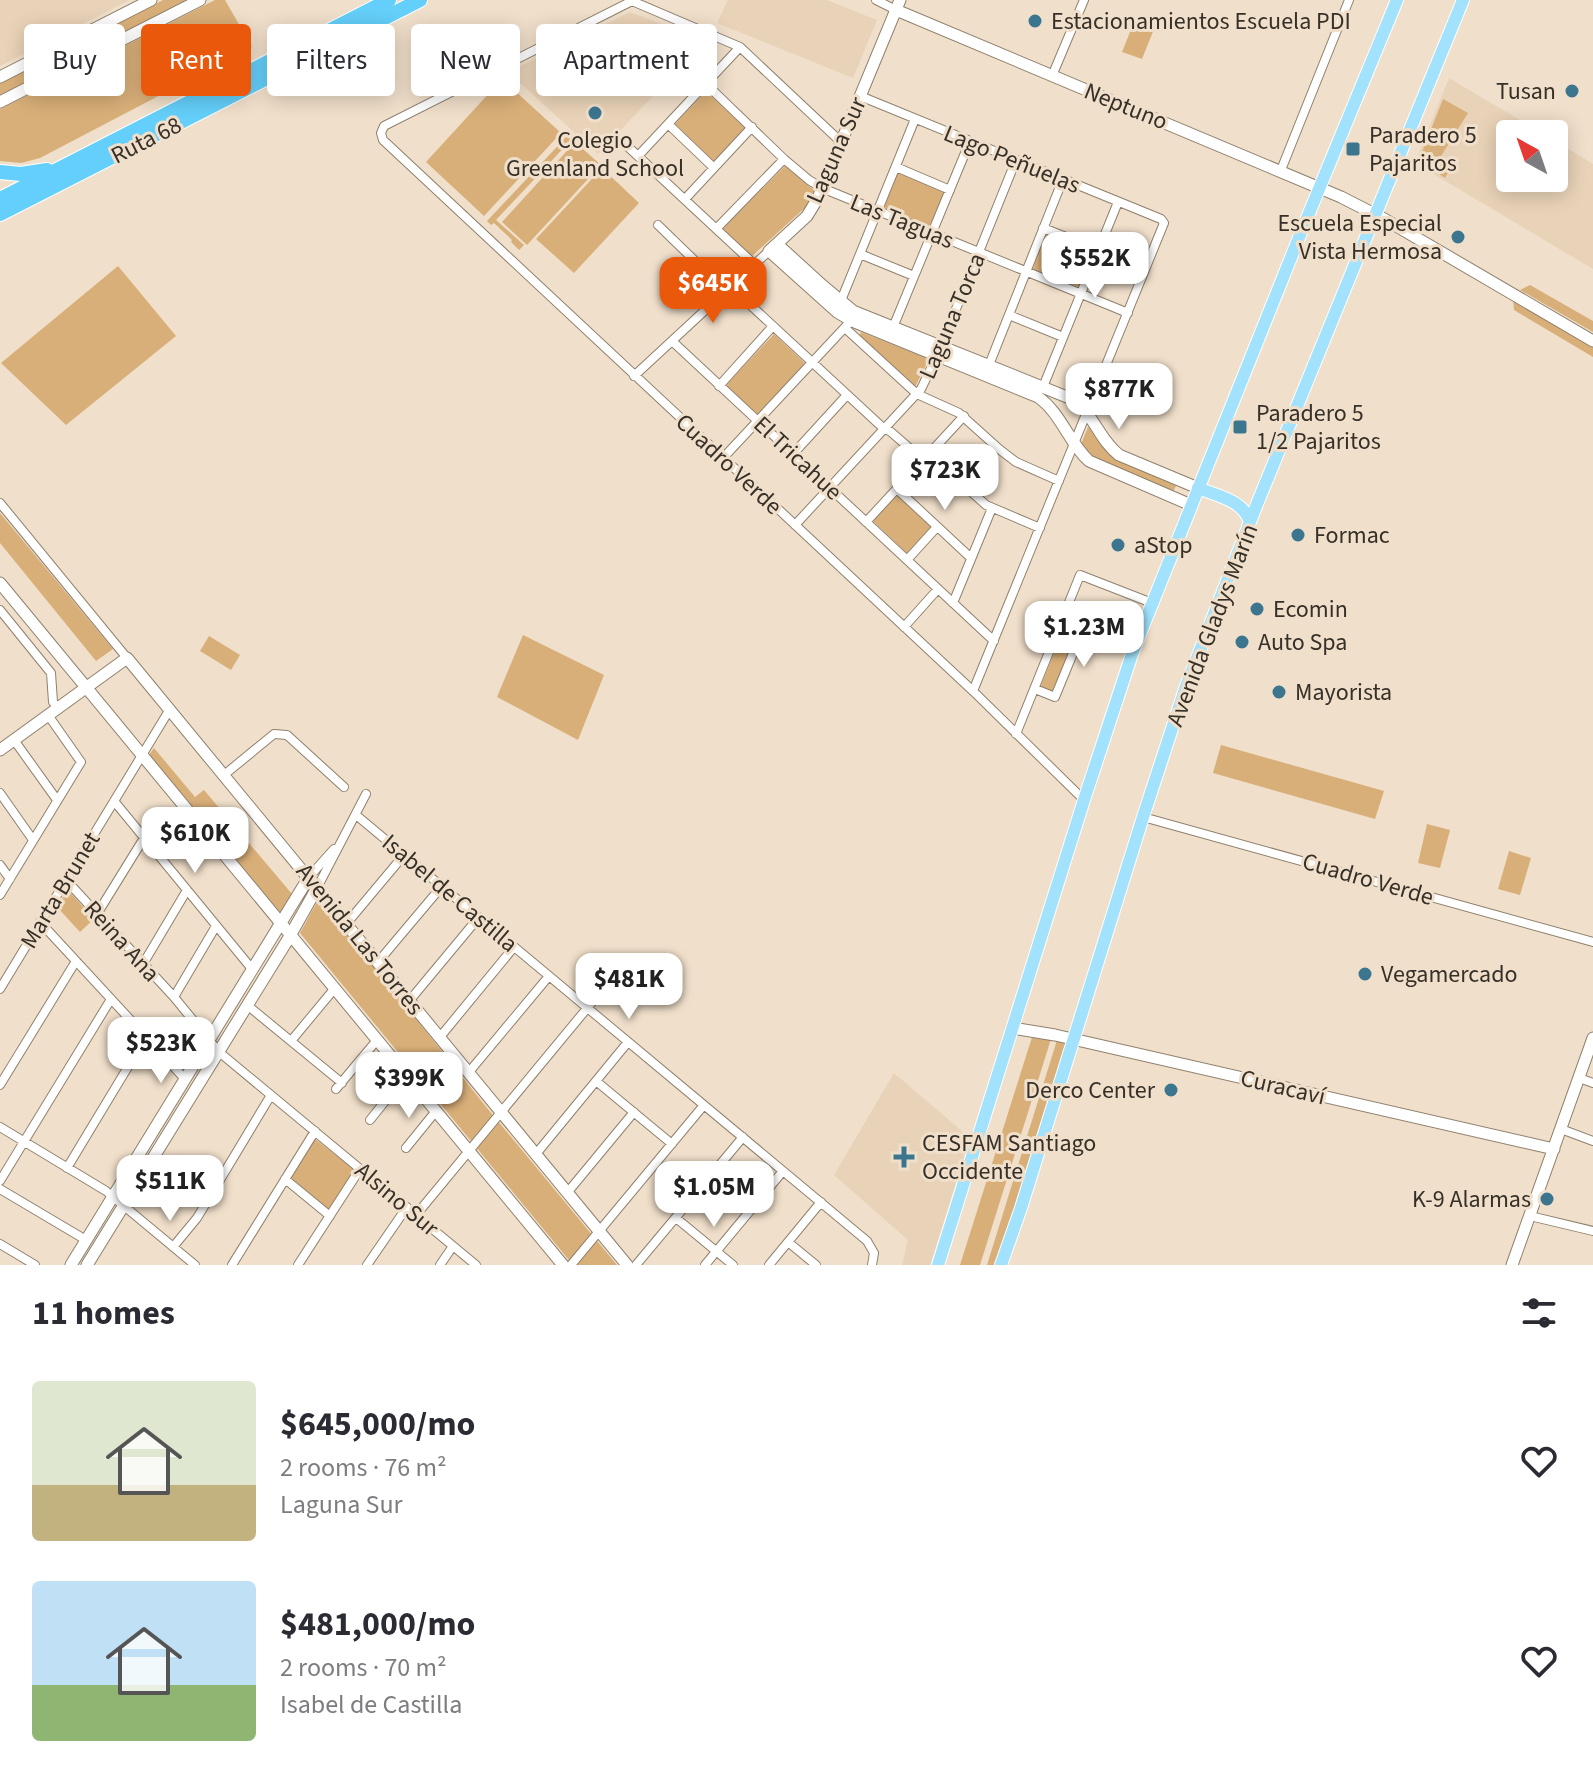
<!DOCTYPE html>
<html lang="en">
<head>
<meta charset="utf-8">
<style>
  :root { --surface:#fff; --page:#f7f7f7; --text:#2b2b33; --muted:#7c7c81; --accent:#ea580c }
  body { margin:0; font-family:"Source Sans 3",sans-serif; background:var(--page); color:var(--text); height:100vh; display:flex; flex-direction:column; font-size:30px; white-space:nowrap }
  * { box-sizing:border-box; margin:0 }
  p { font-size:26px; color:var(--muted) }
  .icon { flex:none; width:44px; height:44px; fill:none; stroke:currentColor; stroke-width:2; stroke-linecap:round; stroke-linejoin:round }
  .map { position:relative; height:1265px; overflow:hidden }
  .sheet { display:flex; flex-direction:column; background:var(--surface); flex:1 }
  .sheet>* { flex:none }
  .top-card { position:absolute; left:24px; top:24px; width:800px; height:72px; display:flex; gap:16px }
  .needle { width:52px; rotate:320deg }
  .tools { position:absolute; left:1496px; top:120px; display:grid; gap:16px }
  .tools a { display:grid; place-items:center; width:72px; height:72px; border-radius:8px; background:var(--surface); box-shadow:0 4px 20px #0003; font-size:40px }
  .price { position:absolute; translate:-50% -68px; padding:0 18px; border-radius:16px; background:#fff; color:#222; font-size:26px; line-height:52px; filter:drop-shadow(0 2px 4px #0008) }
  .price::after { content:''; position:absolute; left:50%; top:48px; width:24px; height:18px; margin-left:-12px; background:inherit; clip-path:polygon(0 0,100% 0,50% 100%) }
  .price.active { background:var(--accent); color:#fff }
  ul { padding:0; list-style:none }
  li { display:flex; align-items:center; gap:24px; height:200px; padding:0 32px }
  li span { display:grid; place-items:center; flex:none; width:224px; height:160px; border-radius:8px; color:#555 }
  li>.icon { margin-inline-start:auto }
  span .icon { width:96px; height:96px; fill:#fffc; stroke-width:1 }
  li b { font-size:34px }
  h2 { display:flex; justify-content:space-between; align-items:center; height:96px; padding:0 32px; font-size:34px }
  .tag { padding:0 28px; border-radius:8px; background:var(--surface); box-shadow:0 4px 20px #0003; font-size:28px; line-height:72px }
  .tag.active { background:var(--accent); color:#fff }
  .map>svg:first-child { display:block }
</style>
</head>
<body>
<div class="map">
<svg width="1593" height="1265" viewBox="0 0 1593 1265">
  <rect width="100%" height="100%" fill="#f0dfca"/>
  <path fill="#e9d3b8" d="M0 0H130L0 66Z
    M728 0H827L877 20 853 78 717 23Z
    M630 12 691 35 704 42 598 154 508 72Z
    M1449 78 1543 134H1510V178H1554V140L1593 164V269L1415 163Z
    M894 1073 970 1138 930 1265H902L908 1240 834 1175Z"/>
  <path fill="#d9af79" d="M163 0H192L0 96V83Z
    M215 0H225L252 47 40 158 21 163 0 161V109Z
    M1134 22 1154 29 1142 59 1122 52Z
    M502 79 561 133 484 216 426 162Z
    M706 91 747 130 715 163 675 124Z
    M1443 99 1468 113 1438 161 1450 169 1445 178 1419 160Z
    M568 135 572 139 496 220 524 245 519 250 511 242 512 240 494 223 491 225 487 221Z
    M575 142 601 165 527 245 502 222Z
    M785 166 815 191 809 204 751 257 722 228Z
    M602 168 639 203 574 273 536 239Z
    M896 171 946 191 931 227 881 207Z
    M1045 233 1094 251 1079 287 1033 269Z
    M118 266 176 336 66 425 1 363Z
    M1530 285 1593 321V332L1520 290Z
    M1513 299 1593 346V357L1514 310Z
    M861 332 924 357 928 361 915 387 859 336Z
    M774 334 806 364 758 416 725 386Z
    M1088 427 1093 429 1106 449 1174 482 1176 486 1174 490 1169 493 1090 458 1081 444Z
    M897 494 933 527 907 553 872 520Z
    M0 513 113 649 96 661 0 543Z
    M1065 626 1078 631 1054 693 1040 688Z
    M523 635 604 675 578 740 497 697Z
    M209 636 240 655 231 670 200 651Z
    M1221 745 1384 791 1375 819 1213 773Z
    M154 748 195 797 204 790 292 894 280 913 149 755Z
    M1427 824 1450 830 1440 868 1418 863Z
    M1509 851 1531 858 1520 895 1498 889Z
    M67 889 94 919 80 932 58 908Z
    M317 902H323L487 1108 617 1265H573L300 933Z
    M1033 1034 1051 1039 980 1265H960Z
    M1057 1040 1066 1043 996 1265H987Z
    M315 1139 355 1170 328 1211 290 1180Z"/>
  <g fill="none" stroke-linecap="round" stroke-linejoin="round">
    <g stroke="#8f806d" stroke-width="10">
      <path id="street" d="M634 0 384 126 381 133 383 140 973 691 1084 800
        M876 0 896 10
        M632 1 740 47 841 142
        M1052 76 1084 0
        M706 84 784 159 809 180 822 188 1128 313
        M860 96 1161 219 1164 223 973 691
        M668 124 714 168
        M626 145 755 265
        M638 156 740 47
        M896 167 950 190
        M1281 170 1349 0
        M685 199 752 127
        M658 225 726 291
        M1043 228 1099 250
        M716 229 784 159
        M860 254 914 276
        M731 287 881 426 891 432 923 460
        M840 303 915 119
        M1009 315 1063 337
        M894 325 970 141
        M845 328 917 394 959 413 999 449 1016 462 1059 481
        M672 341 994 641
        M989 365 1063 179
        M634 376 769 251
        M719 386 773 326
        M1043 387 1118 202
        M793 454 847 395
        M929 454 986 505 1040 528
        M723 458 848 324
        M897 489 971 558
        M0 503 127 658
        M866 522 964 416
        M795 525 921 389 937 356 1016 160
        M907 560 937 527
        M953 603 992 508
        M0 610 51 673 53 702 58 708
        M904 627 938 589
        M1035 689 1055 697 1083 629 1063 621
        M1016 734 1080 575 1152 603
        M14 740 57 800
        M224 775 274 734 287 735 344 787
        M0 793 33 840
        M114 801 252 969
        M356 815 867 1241 874 1253 872 1265
        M1143 817 1593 942
        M0 865 10 879
        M309 877 334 849
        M66 880 174 997 219 1052 476 1265
        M317 888 366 794
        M0 895 81 762 48 715
        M97 914 144 838
        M40 922 185 1079
        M347 923 404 855
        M378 962 442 886
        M143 964 187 890
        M0 989 170 709
        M174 997 216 926
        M410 1000 479 917
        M247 1005 342 1083
        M440 1037 514 947
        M291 1041 335 988
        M469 1072 549 976
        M1579 1078 1593 1083
        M596 1081 672 1144
        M0 1085 76 961
        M336 1089 377 1040
        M370 1120 406 1075
        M0 1127 106 1191 195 1265
        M1561 1129 1593 1141
        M406 1148 436 1111
        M536 1154 628 1042
        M67 1168 146 1037
        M285 1179 330 1216
        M0 1181 111 999
        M0 1189 86 1240
        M567 1193 634 1112
        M416 1215 603 989
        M1530 1216 1593 1231
        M676 1218 733 1265
        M788 1242 816 1265
        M0 1244 35 1265
        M173 1247 197 1218 271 1095
        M232 1265 315 1131
        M298 1265 360 1169
        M367 1265 407 1207
        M440 1265 453 1246
        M571 1265 704 1105
        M636 1265 743 1137
        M705 1265 783 1171
        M769 1265 821 1202"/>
    </g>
    <g stroke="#8f806d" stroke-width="13">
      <path id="secondary" d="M900 0 818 198 807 216 769 251 837 312 852 321 1038 397C1061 413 1069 443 1089 461L1191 505
        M896 10 1341 197 1386 220 1593 341
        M0 77 151 0
        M0 102 200 0
        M777 244 822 285 853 311 1072 399C1093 412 1099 440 1119 455L1198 488
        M0 583 563 1265
        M0 750 127 658 627 1265
        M1012 1028 1055 1035 1554 1149
        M71 1265 309 877
        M87 1265 287 941 317 888
        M1512 1265 1593 1038"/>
    </g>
    <g stroke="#fff" stroke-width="14">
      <path id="primary" d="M1198 488C1218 496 1243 500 1250 522
        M938 1265 1084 800 1132 654 1300 235 1397 0
        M1001 1265 1021 1208 1143 817 1185 689 1255 509 1463 0"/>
    </g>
    <g stroke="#fff" stroke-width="16">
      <path id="highway" d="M0 172 21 174 47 170
        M0 199 389 0
        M0 214 420 0"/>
    </g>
    <use href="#street" stroke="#fff" stroke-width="8"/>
    <use href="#secondary" stroke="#fff" stroke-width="11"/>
    <use href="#primary" stroke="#a2e2fc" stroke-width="12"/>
    <use href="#highway" stroke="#64cffa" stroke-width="14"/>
  </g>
  <g fill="#3b768e" stroke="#f0dfca" stroke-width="3">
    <circle cx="1035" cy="21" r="8"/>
    <circle cx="1572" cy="91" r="8"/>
    <circle cx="595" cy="113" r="8"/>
    <rect x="1345" y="141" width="16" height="16" rx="4"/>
    <circle cx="1458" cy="237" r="8"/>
    <rect x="1232" y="419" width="16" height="16" rx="4"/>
    <circle cx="1298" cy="535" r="8"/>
    <circle cx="1118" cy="545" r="8"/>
    <circle cx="1257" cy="609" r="8"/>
    <circle cx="1242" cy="642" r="8"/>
    <circle cx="1279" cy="692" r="8"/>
    <circle cx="1365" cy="974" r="8"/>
    <circle cx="1171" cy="1090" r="8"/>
    <path d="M900 1145h8v8h8v8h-8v8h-8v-8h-8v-8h8z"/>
    <circle cx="1547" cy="1199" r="8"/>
  </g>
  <g text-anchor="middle" stroke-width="6" stroke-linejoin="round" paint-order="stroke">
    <g font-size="24" fill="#363028" stroke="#f0dfca" text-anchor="start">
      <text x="1051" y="29">Estacionamientos Escuela PDI</text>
      <text x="1556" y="99" text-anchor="end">Tusan</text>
      <text x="1369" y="143">Paradero 5<tspan x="1369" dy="28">Pajaritos</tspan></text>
      <text x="595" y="148" text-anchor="middle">Colegio<tspan x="595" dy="28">Greenland School</tspan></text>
      <text x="1442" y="231" text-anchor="end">Escuela Especial<tspan x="1442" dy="28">Vista Hermosa</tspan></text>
      <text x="1256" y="421">Paradero 5<tspan x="1256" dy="28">1/2 Pajaritos</tspan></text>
      <text x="1314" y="543">Formac</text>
      <text x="1134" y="553">aStop</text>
      <text x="1273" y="617">Ecomin</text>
      <text x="1258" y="650">Auto Spa</text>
      <text x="1295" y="700">Mayorista</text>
      <text x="1381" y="982">Vegamercado</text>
      <text x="1155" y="1098" text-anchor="end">Derco Center</text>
      <text x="922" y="1151">CESFAM Santiago<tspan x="922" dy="28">Occidente</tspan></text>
      <text x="1531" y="1207" text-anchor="end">K-9 Alarmas</text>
    </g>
    <g font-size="24" fill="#363028" stroke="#f0dfca">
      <text transform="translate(1126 106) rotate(22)" y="8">Neptuno</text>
      <text transform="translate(146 140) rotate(-27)" y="8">Ruta 68</text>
      <text transform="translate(836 150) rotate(-66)" y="8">Laguna Sur</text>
      <text transform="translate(1012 159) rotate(22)" y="8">Lago Peñuelas</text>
      <text transform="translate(902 221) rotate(22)" y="8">Las Taguas</text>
      <text transform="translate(952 316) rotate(-67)" y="8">Laguna Torca</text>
      <text transform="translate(798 458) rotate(43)" y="8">El Tricahue</text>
      <text transform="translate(729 464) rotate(43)" y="8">Cuadro Verde</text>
      <text transform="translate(1212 625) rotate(-69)" y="8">Avenida Gladys Marín</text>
      <text transform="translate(1368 879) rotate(16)" y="8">Cuadro Verde</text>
      <text transform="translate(60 890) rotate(-59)" y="8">Marta Brunet</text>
      <text transform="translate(450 893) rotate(40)" y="8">Isabel de Castilla</text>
      <text transform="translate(360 939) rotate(51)" y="8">Avenida Las Torres</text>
      <text transform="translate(122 941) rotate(48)" y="8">Reina Ana</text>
      <text transform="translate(1283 1087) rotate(13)" y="8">Curacaví</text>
      <text transform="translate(397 1199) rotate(40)" y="8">Alsino Sur</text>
    </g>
  </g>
</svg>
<div class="tools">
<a><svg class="needle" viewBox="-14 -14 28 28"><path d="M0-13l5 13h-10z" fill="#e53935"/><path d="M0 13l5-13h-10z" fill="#7c7c81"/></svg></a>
</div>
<b class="price" style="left:1095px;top:300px">$552K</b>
<b class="price active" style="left:713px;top:325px">$645K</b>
<b class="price" style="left:1119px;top:431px">$877K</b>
<b class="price" style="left:945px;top:512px">$723K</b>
<b class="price" style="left:1084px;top:669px">$1.23M</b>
<b class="price" style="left:195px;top:875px">$610K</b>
<b class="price" style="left:629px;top:1021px">$481K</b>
<b class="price" style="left:161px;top:1085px">$523K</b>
<b class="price" style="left:409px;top:1120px">$399K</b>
<b class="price" style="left:170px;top:1223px">$511K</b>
<b class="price" style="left:714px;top:1229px">$1.05M</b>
<div class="top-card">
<a class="tag">Buy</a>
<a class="tag active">Rent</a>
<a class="tag">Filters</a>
<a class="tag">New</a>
<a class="tag">Apartment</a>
</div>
</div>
<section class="sheet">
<h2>11 homes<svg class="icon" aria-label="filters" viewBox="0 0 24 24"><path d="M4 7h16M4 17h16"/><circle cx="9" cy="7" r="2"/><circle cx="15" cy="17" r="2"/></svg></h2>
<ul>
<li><span style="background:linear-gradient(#dfe7d0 65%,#c2b280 0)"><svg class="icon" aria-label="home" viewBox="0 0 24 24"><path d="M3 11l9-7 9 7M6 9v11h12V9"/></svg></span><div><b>$645,000/mo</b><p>2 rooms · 76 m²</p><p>Laguna Sur</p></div><svg class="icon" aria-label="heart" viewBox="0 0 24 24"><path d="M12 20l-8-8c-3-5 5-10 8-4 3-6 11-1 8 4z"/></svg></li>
<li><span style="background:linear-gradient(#bfe0f5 65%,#8fb573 0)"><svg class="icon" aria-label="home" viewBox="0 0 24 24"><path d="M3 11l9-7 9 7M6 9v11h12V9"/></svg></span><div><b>$481,000/mo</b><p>2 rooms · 70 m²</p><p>Isabel de Castilla</p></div><svg class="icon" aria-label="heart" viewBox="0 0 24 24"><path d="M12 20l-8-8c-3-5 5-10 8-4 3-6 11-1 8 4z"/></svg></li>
</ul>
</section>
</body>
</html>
